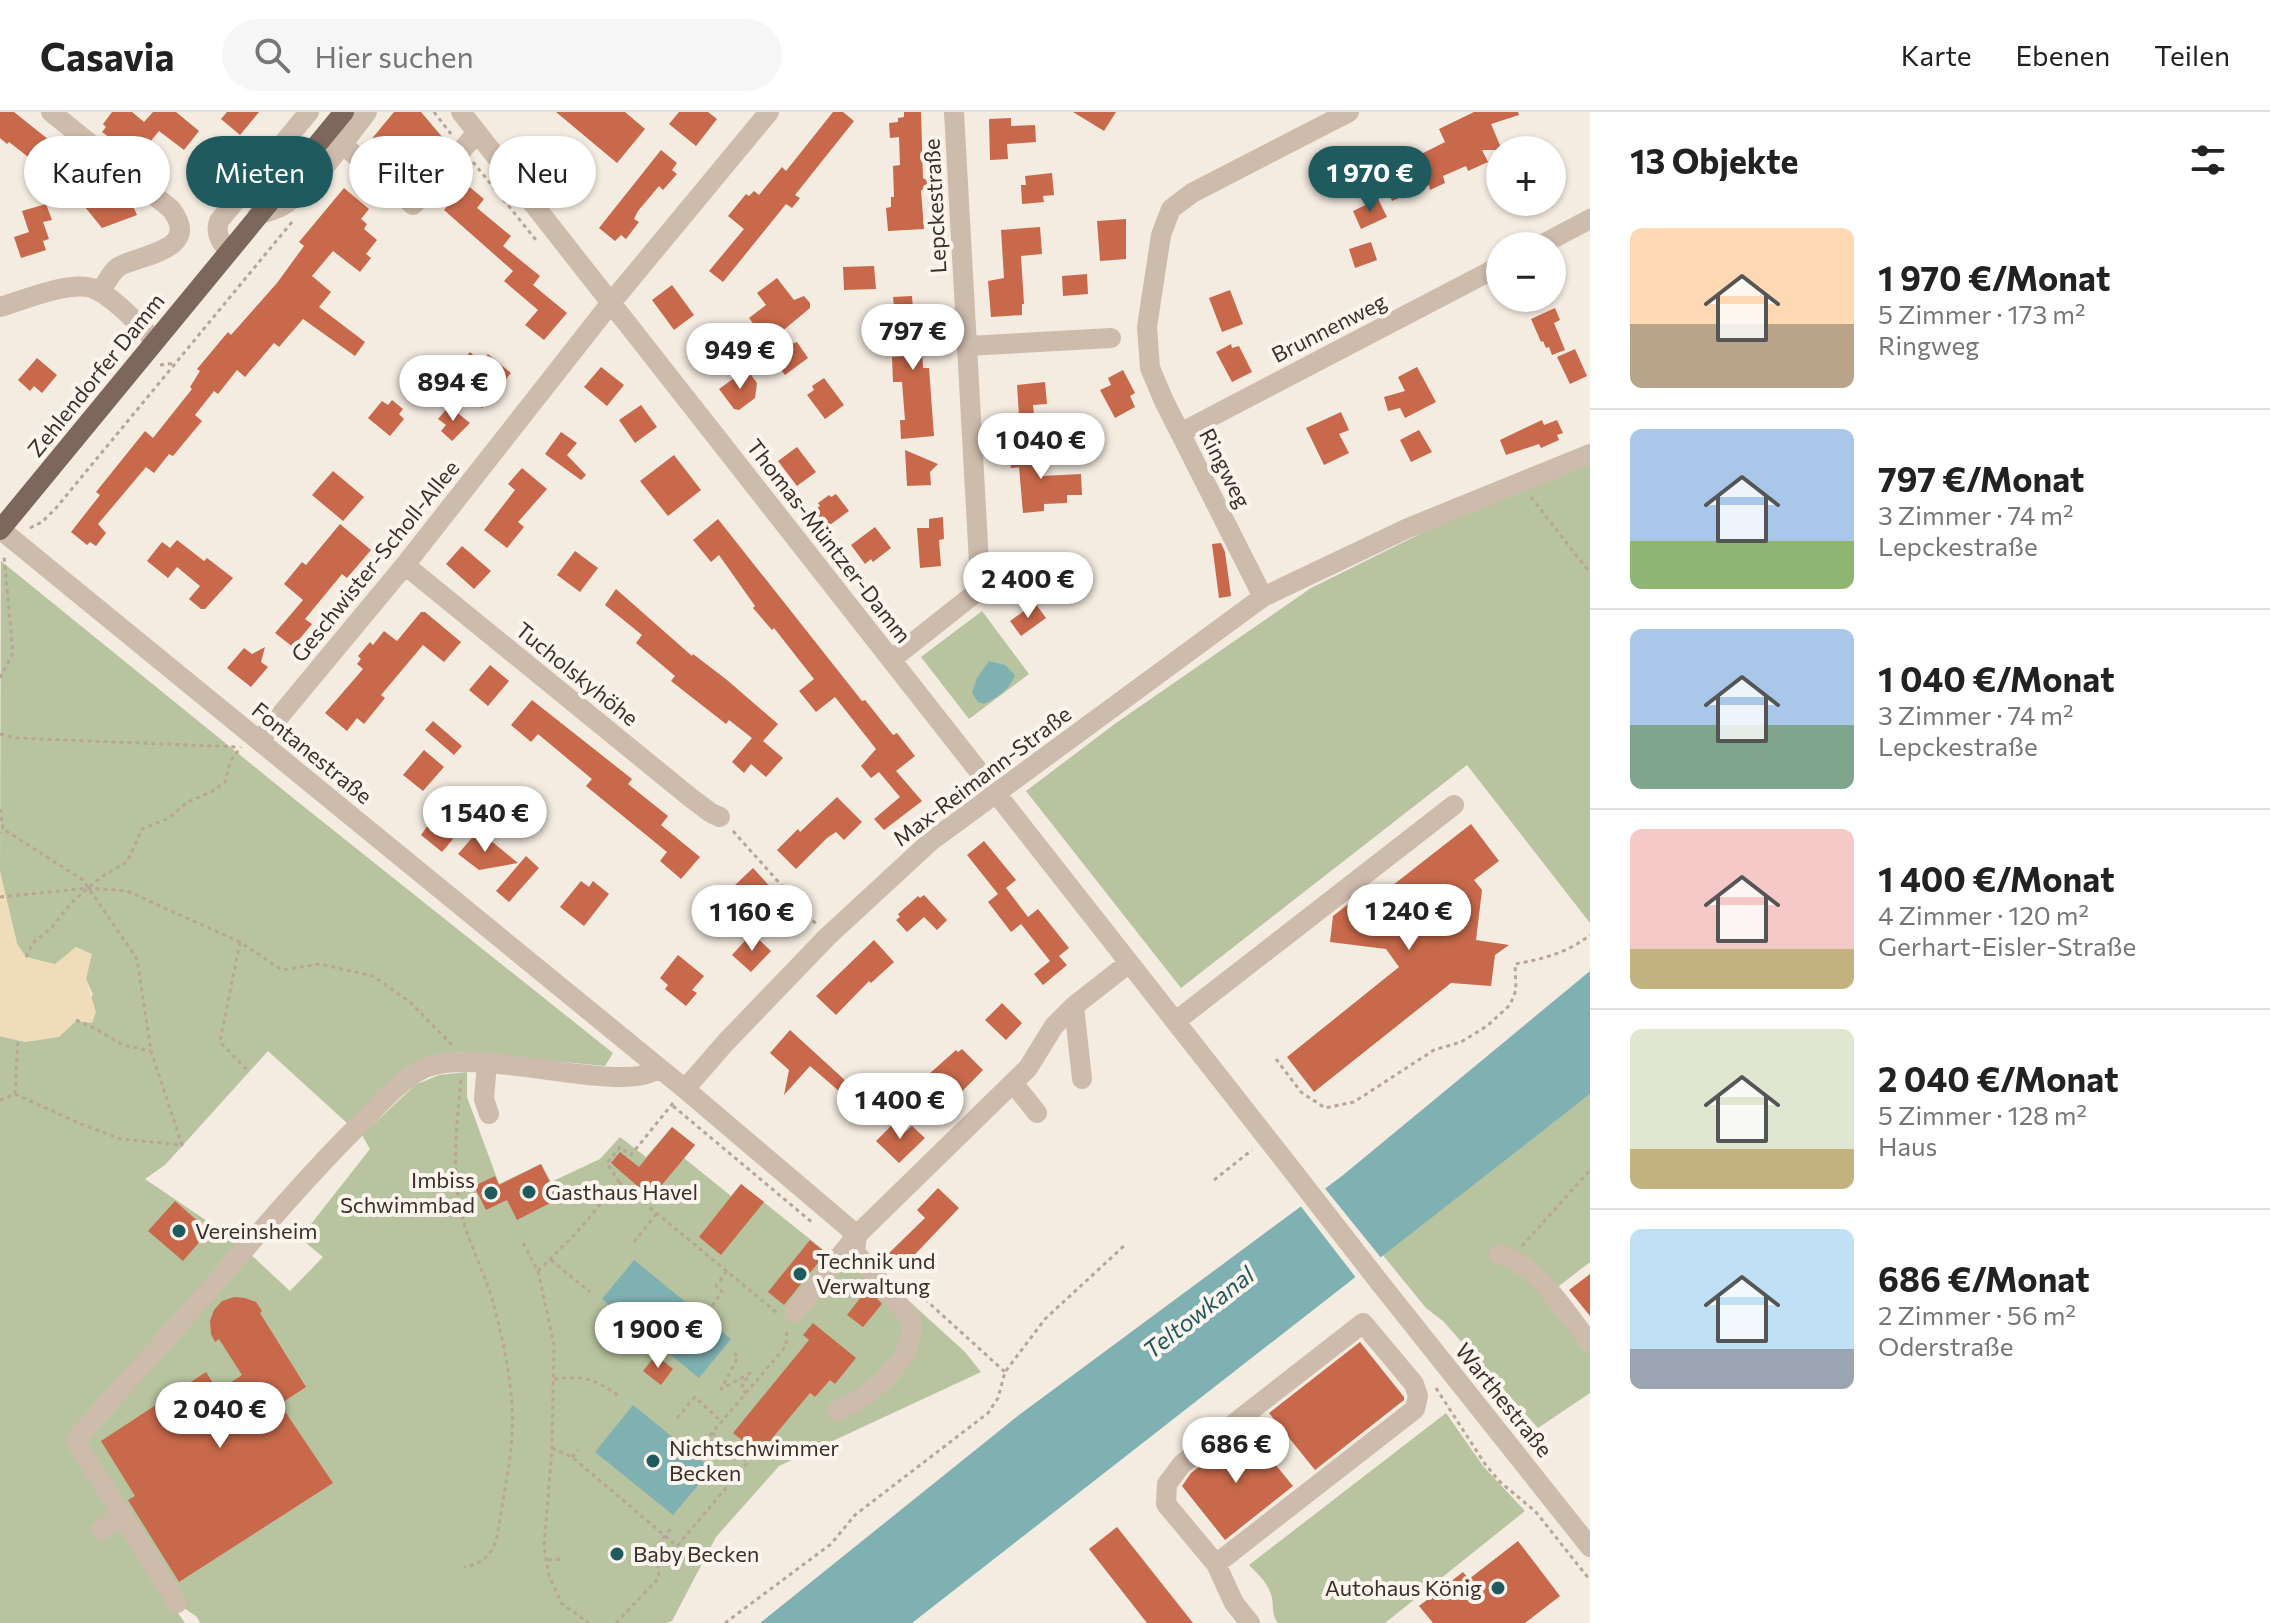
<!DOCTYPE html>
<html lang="de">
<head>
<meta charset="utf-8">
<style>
  :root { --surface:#fff; --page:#f6f6f6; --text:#222; --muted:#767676; --line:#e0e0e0; --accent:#1f5a5e }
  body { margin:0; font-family:Commissioner,sans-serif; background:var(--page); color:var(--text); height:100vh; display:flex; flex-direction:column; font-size:30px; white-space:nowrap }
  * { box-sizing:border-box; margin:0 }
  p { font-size:26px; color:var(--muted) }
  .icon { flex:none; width:44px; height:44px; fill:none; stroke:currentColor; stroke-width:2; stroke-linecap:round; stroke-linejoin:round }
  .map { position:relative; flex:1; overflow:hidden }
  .panel { display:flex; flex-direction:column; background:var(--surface); width:680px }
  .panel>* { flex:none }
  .top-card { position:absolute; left:24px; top:24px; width:760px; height:72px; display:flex; gap:16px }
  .tools { position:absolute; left:1486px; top:24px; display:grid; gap:16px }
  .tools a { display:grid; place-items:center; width:80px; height:80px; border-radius:50%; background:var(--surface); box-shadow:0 2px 6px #0004; font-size:40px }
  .price { position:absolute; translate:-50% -68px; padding:0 18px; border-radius:28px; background:#fff; color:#222; font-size:26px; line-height:52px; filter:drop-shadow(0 2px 4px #0008) }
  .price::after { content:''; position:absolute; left:50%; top:48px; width:24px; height:18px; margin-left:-12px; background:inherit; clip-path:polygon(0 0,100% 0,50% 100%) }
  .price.active { background:var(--accent); color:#fff }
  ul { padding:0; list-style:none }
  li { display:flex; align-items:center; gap:24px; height:200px; padding:0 40px }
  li+li { border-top:2px solid var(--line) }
  li span { display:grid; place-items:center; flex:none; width:224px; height:160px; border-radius:12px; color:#555 }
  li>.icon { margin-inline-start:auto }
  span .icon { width:96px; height:96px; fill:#fffc; stroke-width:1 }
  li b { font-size:34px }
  h2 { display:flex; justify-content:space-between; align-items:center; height:96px; padding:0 40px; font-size:34px }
  .pill { padding:0 28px; border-radius:36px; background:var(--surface); box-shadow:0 2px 6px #0004; font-size:28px; line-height:72px }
  .pill.active { background:var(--accent); color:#fff }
  header { display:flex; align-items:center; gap:48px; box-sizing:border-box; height:112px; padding:0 40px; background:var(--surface); border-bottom:2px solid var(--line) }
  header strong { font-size:38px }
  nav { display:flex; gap:44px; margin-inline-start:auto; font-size:28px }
  .search { width:560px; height:72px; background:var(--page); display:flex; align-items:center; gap:20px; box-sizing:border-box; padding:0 28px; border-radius:44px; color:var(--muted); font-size:30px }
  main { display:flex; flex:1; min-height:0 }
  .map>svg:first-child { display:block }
</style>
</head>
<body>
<header>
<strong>Casavia</strong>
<div class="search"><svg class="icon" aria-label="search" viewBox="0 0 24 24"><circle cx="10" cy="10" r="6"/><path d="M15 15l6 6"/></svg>Hier suchen</div>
<nav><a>Karte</a><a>Ebenen</a><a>Teilen</a></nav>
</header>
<main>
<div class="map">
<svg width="1590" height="1511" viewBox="0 0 1590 1511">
  <rect width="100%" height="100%" fill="#f4ebe1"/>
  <path fill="#b8c4a0" d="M1590 348V811L1467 653 1181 876 1026 679 1116 611 1311 476 1426 419 1556 366Z
    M1 449 293 686 613 941 605 954 457 940C397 955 388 968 348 1012L268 939 165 1053 145 1067 235 1128 290 1179 323 1145 300 1126 370 1037 362 1023 415 973 439 963 467 960V985L499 1072 541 1052 551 1070 600 1047 620 1025 646 1045 672 1015 695 1033 684 1046 731 1084 741 1072 831 1144 875 1158 965 1240 981 1260 779 1354 716 1425 672 1509 667 1511H200L197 1505 177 1491 173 1494 185 1511H0V924L26 930 93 883 86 867 88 854 76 835 55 853 26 845 17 832 0 760Z
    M982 499 1029 562 969 607 921 545Z
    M1590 982V1150L1550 1181 1590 1231V1281L1538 1316 1443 1209 1426 1196 1382 1142Z
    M1446 1301 1483 1354 1525 1399 1385 1511H1278C1271 1502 1274 1496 1272 1486 1269 1472 1259 1463 1249 1453Z"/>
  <path fill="#efdcb8" d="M0 760 17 832 26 845 55 852 76 835 92 842 86 867 96 900 92 911 76 909 59 925 26 930 0 924Z"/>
  <path fill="#7fb0b2" d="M989 549 1005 553 1015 563C1009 578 998 585 984 592L978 590 972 581 977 566Z
    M1590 859V982L912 1511H760L1019 1303 1342 1064Z
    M634 1148 731 1227 699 1266 602 1187Z
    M633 1293 712 1357 673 1403 595 1340Z"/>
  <path fill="#f4ebe1" d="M1323 1074 1382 1147 1357 1167 1299 1092Z"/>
  <path fill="#c8694b" d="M0 0H14L49 28 32 48 9 30 7 32 0 26Z
    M112 0H132L144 10 153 0H176L199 19 184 38 159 19 146 35 134 26 129 33 118 24 114 29 102 20 106 15 103 12Z
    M227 0H259L240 23 221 7Z
    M394 0H421L449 33 412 75 365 35Z
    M556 0H625L645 17 617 51Z
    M679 0H708L717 7 696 34 669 12Z
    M833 0H843L854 9 795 83 800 86 792 96 786 92 723 170 709 159 744 117 728 104 746 82 749 84 754 79 759 83 782 55 786 59Z
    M904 0H921L923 66 929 70 921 79 924 117 888 119 886 96 891 95V85H894L893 54 900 53 899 25 890 26 889 11 898 10V6L904 5Z
    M1073 0H1116L1104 19Z
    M1474 0H1518L1519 3 1491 12 1502 38H1482L1488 50 1468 59 1466 54 1443 64 1445 71 1430 78 1429 73 1392 89 1380 63 1445 30 1439 17Z
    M1011 6V14L1035 13 1036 30 1007 32 1008 47 990 48 989 7Z
    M661 38 677 51 672 58 677 62 663 78 659 74 638 99 634 107 639 110 626 127 621 123 615 129 599 116Z
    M215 47 233 61 209 91 191 77Z
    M77 48 117 86 128 83 137 103 102 116 85 95 58 70V65Z
    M1052 61 1054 83 1043 84 1044 90 1022 92 1021 73H1026L1025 64Z
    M466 72 484 87 477 96 511 124 503 134 540 164 533 173 567 201 544 228 525 213 538 198 504 169 513 159 444 98Z
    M344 76 369 97 361 107 367 112 364 117 377 128 366 142 371 146 360 160 333 139 312 164 331 180 319 195 365 230 355 244 303 207 279 235 274 231 245 265 237 258 218 282 214 279 195 303 202 309 173 344 169 342 154 361 146 355 98 412 106 421 96 434 90 430 87 433 71 420 100 383 96 380 145 319 153 326 192 277 190 275 200 259 197 257 228 220 231 223 277 171 304 134 299 130Z
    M1378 87 1387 105 1361 117 1353 99Z
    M46 92 52 108 43 110 49 127 43 129 46 138 21 146 14 125 29 120 22 99Z
    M1126 107V147L1100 149 1097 109Z
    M1040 115 1042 142 1021 144 1024 192H1022V203L991 205 988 169 1004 166 1001 118Z
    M1371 130 1377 148 1355 156 1349 137Z
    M874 154 876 177 844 178 843 155Z
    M1087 162 1088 182 1063 184 1062 164Z
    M777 166 794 188 804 184 810 191V196L768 231 749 206 766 193 757 181Z
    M672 173 694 203 674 218 652 188Z
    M1230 178 1243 212 1222 220 1209 186Z
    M912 184 913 198 926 197 927 219H921L923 256H929L934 324 901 327 900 308H905L902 270H893L892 245 907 244 904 212 896 213 893 185Z
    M1555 196 1560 208 1554 211 1565 238 1552 243 1549 235 1546 236 1543 229 1541 230 1531 207Z
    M797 230 808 246 785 263 767 240Z
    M1231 232 1232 236 1239 234 1252 260 1232 270 1216 240Z
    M1575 237 1587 264 1570 272 1557 245Z
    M470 240 481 250 488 242 511 261 482 296 461 281 472 268 469 266 472 262 460 252Z
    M37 246 57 263 42 281 34 274 30 279 18 268Z
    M601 255 624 273 607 294 584 275Z
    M1417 255 1436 290 1405 306 1400 296 1388 299 1384 285 1405 279 1398 265Z
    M1123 258 1135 281 1130 284 1135 295 1115 306 1100 278 1111 273 1108 266Z
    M751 263 757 271 755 286 739 298 734 297 719 277 737 264Z
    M824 266 844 293 825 307 807 283 814 278 812 274Z
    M1045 270 1047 292 1033 293 1034 303 1019 304 1017 273Z
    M392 288 403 297 399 302 404 307 390 324 368 306 382 289 388 293Z
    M641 293 657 315 635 331 619 308Z
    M449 294 470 311 452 329 441 319 446 313 438 307Z
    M1341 300 1349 318 1339 322 1349 341 1324 353 1306 316Z
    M1542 308 1544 313 1557 308 1563 321 1557 323 1559 328 1541 336 1539 332 1506 343 1500 328Z
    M1419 318 1432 340 1411 350 1400 328Z
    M561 320 577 331 567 343 586 363 581 368 545 342Z
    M1034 331V342H1040L1042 364 1081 362 1082 383H1067V391L1044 392V399L1023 401 1019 355 1011 356 1009 333Z
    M797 335 816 360 797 374 778 349Z
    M905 338 938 352 930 360 931 373 907 374Z
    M674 343 701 378 668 404 640 369Z
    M522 356 547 377 518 410 524 415 507 436 484 418 515 378 508 372Z
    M333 359 364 385 343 409 312 383Z
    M836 382 849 399 827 415 814 398 820 394 818 391 829 383 831 385Z
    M943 405 944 427 939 428 941 454 920 456 917 416H929V407Z
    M718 407 862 589 865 588 893 623 897 621 915 644 896 659 922 689 884 718 874 707 900 685 879 660 871 666 861 654 876 637 835 585 816 600 799 579 814 567 774 516 772 518 753 496 755 494 719 443 711 450 693 428Z
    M340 412 371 438 347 466 342 462 305 507 312 512 293 535 275 521 303 488 284 472 302 450 306 453Z
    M875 415 891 436 873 450 871 447 865 452 851 433Z
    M177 428 204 449 207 446 233 466 205 497H201L189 487 200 474 177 455 168 466 147 449 162 430 170 436Z
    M1221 431 1225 440 1231 484 1219 486 1212 432Z
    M462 434 491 459 474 477 446 452Z
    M575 439 598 456 580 480 557 463Z
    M1045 443 1075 444V469L1045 468Z
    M616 477 692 544 693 542 727 568 778 612 763 629 783 646 766 665 751 652 744 661 732 650 752 626 729 608 726 612 671 569 675 564 636 531 642 523 605 493Z
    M1035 491 1046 506 1021 524 1010 509Z
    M421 500H425L461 530 444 550 423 533 381 583 385 586 364 612 357 606 347 619 325 601 363 557 357 552 361 547 358 544 370 530 373 533 384 519 397 529Z
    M265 535 261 550 268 555 251 575 227 556 244 536 252 542Z
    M490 553 509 569 488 594 469 578Z
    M532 588 632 667 628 672 668 704 661 713 700 745 681 767 660 749 667 740 586 674 592 667 538 622 531 630 511 613Z
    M433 609 462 634 454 643 425 618Z
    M424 638 444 655 423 679 403 663Z
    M837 685 862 710 844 728 836 720 827 726 796 757 777 738 798 717 800 720Z
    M442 693 455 704 443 719 453 727 442 740 421 723Z
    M1471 712 1499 749 1474 768 1482 778 1476 828 1509 833 1495 843 1491 874 1451 871 1314 980 1287 945 1399 855 1386 837 1330 830 1333 804 1352 789 1370 791Z
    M478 719 490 728 518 751 479 758 458 742Z
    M984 729 1016 768 1002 779 1006 776 1028 805 1038 797 1069 836 1059 844 1067 853 1043 873 1034 862 1050 849 1021 812 1011 820 988 790 998 782 967 743Z
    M526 744 539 756 509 790 496 779Z
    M753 756 774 779 754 797 734 774Z
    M581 769 589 775 593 769 609 782 584 814 560 795Z
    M924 783 947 808 937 818 924 805 907 820 896 808 900 805 898 802 918 784 920 786Z
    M752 821 771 839 751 860 732 843Z
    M874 828 894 850 871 871 869 869 836 903 816 884Z
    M678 843 704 864 692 878 697 881 686 894 665 877 668 873 660 866Z
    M1002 891 1022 911 1006 928 985 908Z
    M790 918 848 971 840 980 810 954 784 983 789 958 770 941Z
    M962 937 983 958 937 1005 920 986 927 979 919 971 956 938 958 940Z
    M895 1010 905 1020 912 1014 925 1026 899 1051 876 1029Z
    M672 1015 695 1033 651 1086 611 1051 620 1040 639 1055Z
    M541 1052 558 1087 517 1108 507 1088 486 1098 474 1074 495 1064 499 1073Z
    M741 1072 764 1090 721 1143 699 1125Z
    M938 1076 959 1096 902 1156 888 1142 925 1106 917 1098Z
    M175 1089 209 1119 183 1149 148 1119Z
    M810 1128 826 1141 784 1193 768 1180Z
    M1590 1162V1204L1569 1178Z
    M868 1176 882 1192 863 1215 847 1203Z
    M234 1185 245 1186 256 1190 262 1199 260 1201 306 1275 280 1292 333 1371 179 1470 128 1388 135 1384 101 1329 206 1260 218 1279 242 1263 219 1227 215 1230 211 1222 210 1209 214 1198 222 1189Z
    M813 1211 856 1246 835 1272 830 1268 815 1285 810 1281 759 1342 733 1321 809 1228 803 1223Z
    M1360 1230 1404 1285V1288L1315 1358 1269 1301Z
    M656 1243 673 1257 661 1273 643 1259Z
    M1247 1318 1293 1374 1225 1428 1182 1374 1191 1361Z
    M1117 1415 1193 1511H1147L1089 1437Z
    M1518 1429 1560 1484 1525 1511H1433L1419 1494 1463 1460 1469 1467Z"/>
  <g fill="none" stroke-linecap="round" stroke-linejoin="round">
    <path stroke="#b9a596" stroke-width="3" stroke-dasharray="4 4" stroke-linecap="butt" d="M434 0 451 22
      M473 50 536 128
      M160 253 176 251
      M1531 385 1590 461
      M30 416 42 410 56 396 292 110
      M0 566 13 541 4 444
      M0 622 16 626 237 635
      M0 697 3 717 0 721
      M733 719 816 812
      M0 785 89 776 127 779 240 830 282 858 320 852 373 864 410 890 452 933
      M240 830 220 930 249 960
      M26 845 33 831 52 815 71 791 101 765 127 750 142 717 169 706 186 691 213 679 225 670 230 650 241 635
      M76 908 96 917 123 933 151 939
      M1276 947 1301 980 1325 996 1354 990 1434 938 1461 930 1487 914 1510 893 1516 878 1515 852C1543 847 1567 841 1590 823
      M461 968C457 1009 452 1050 459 1090 465 1127 485 1159 494 1194 504 1231 515 1284 512 1322 511 1346 506 1370 502 1395 497 1424 498 1449 464 1455
      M15 982 18 928
      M0 988 15 982 81 1012 121 1027 182 1033 151 939 137 847 83 768 3 717
      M673 994 814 1112
      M1214 1068 1252 1038
      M619 1070 776 1200
      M634 1130 657 1101
      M523 1131 538 1159 554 1233 552 1336 544 1435 549 1464 562 1492 589 1511
      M1522 1134 1590 1058
      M551 1148 590 1180
      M538 1159 577 1120 619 1070 607 1051 620 1035 631 1043 673 991
      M907 1171 1005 1260
      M712 1194 722 1180 716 1174 727 1159
      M734 1241 738 1245 721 1277 750 1261 741 1276 746 1281
      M554 1267C586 1264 593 1266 619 1284
      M1436 1276 1485 1352 1500 1370 1535 1399 1590 1468
      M677 1306 695 1285 722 1310
      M705 1330 712 1321
      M552 1336 572 1345 677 1434 748 1350 712 1321 786 1234 787 1218
      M572 1345 578 1338
      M645 1441 656 1435
      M548 1448 564 1447
      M616 1511 659 1466 656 1435 673 1414
      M725 1511 831 1432 855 1403 988 1301 998 1286 1005 1260 1045 1207 1125 1133"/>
    <path stroke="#cdbbac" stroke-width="20" d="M51 0 171 97C202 138 143 142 120 154 111 159 106 172 100 180
      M461 0 1292 1058
      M341 31 413 93 477 21
      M258 103C266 100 275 98 282 94 311 78 346 27 367 0
      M1539 134 1590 107
      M228 138C220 129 215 121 219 109L309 0
      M0 195C24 188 68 169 92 176 112 183 140 214 155 229
      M967 234 1111 226
      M1180 321 1500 154
      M0 417 685 977 857 1123
      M405 453 691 686 711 701 720 705
      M1263 485 1164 289 1150 256 1147 215 1161 123 1171 97 1192 81 1349 0
      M892 547 973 483 980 469 954 0
      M259 629 405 453 610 192 769 0
      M1074 894 1082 967
      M1176 909 1454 693
      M487 951 484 987 489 1002
      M1014 972 1037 1001
      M685 977 726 930 827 825 931 729 1263 485 1408 416 1590 342
      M1499 1142C1539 1154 1565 1200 1590 1231
      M1380 1171 1590 1435
      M794 1201 857 1123 1028 956 1054 914 1074 894 1129 851
      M837 1299C871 1284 917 1248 911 1207L855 1140 857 1123
      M101 1418 123 1403
      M1216 1452 1415 1297 1418 1284 1414 1272 1363 1211 1182 1352 1167 1372 1166 1392 1216 1452 1234 1491 1250 1511
      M177 1491 75 1328C129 1268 184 1207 237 1146 276 1102 314 1057 356 1016 376 996 399 968 425 956 477 933 629 985 658 956"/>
    <path stroke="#7d675c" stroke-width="20" d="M0 418 344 0"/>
    <path stroke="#cdbbac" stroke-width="20" d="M1292 1058 1380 1171"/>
  </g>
  <g fill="#1f5a5e" stroke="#fbf5ee" stroke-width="3">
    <circle cx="529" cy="1080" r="8"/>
    <circle cx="491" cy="1081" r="8"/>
    <circle cx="179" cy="1119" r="8"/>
    <circle cx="800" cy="1162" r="8"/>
    <circle cx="653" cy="1349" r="8"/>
    <circle cx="617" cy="1442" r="8"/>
    <circle cx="1498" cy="1476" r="8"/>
  </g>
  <g text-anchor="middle" stroke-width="8" stroke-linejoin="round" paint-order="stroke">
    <g font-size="22" fill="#3b302b" stroke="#fbf5ee">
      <text transform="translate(935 94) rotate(-93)" y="8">Lepckestraße</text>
      <text transform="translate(1329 216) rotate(-27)" y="8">Brunnenweg</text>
      <text transform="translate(96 263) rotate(-51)" y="8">Zehlendorfer Damm</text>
      <text transform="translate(1225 356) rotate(63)" y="8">Ringweg</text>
      <text transform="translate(829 429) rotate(52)" y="8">Thomas-Müntzer-Damm</text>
      <text transform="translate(375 449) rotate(-51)" y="8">Geschwister-Scholl-Allee</text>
      <text transform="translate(577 562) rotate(39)" y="8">Tucholskyhöhe</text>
      <text transform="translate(312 641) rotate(39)" y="8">Fontanestraße</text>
      <text transform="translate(982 664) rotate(-37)" y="8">Max-Reimann-Straße</text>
      <text transform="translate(1504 1288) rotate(51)" y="8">Warthestraße</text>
    </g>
    <g font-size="22" fill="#3b302b" stroke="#fbf5ee" text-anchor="start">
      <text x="475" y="1076" text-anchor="end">Imbiss<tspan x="475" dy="25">Schwimmbad</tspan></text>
      <text x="545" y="1088">Gasthaus Havel</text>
      <text x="195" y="1127">Vereinsheim</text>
      <text x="816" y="1157">Technik und<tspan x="816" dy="25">Verwaltung</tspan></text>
      <text x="669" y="1344">Nichtschwimmer<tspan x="669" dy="25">Becken</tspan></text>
      <text x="633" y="1450">Baby Becken</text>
      <text x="1482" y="1484" text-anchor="end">Autohaus König</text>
    </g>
    <g font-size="24" font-style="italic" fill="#1f5a5e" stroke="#fbf5ee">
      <text transform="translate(1199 1201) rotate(-38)" y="8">Teltowkanal</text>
    </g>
  </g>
</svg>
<div class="tools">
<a>+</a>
<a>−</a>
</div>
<b class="price active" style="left:1370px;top:102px">1 970 €</b>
<b class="price" style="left:913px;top:260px">797 €</b>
<b class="price" style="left:740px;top:279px">949 €</b>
<b class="price" style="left:453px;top:311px">894 €</b>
<b class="price" style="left:1041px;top:369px">1 040 €</b>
<b class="price" style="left:1028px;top:508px">2 400 €</b>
<b class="price" style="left:485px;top:742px">1 540 €</b>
<b class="price" style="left:1409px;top:840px">1 240 €</b>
<b class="price" style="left:752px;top:841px">1 160 €</b>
<b class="price" style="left:900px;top:1029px">1 400 €</b>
<b class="price" style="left:658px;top:1258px">1 900 €</b>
<b class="price" style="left:220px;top:1338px">2 040 €</b>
<b class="price" style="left:1236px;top:1373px">686 €</b>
<div class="top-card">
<a class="pill">Kaufen</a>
<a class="pill active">Mieten</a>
<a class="pill">Filter</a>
<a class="pill">Neu</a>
</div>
</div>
<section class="panel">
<h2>13 Objekte<svg class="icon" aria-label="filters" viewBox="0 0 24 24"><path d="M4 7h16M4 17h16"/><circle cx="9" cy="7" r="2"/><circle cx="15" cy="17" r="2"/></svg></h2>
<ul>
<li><span style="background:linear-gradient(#ffd9b3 60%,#b9a48a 0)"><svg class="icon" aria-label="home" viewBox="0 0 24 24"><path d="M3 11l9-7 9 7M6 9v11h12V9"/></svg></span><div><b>1 970 €/Monat</b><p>5 Zimmer · 173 m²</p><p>Ringweg</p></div></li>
<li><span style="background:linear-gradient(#a9c7e8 70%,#8fb573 0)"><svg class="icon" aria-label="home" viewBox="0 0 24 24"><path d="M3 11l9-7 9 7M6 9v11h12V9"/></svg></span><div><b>797 €/Monat</b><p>3 Zimmer · 74 m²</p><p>Lepckestraße</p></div></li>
<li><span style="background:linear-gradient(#a9c7e8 60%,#7fa58c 0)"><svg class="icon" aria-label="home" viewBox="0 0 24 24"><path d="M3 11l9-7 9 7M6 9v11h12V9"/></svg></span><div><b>1 040 €/Monat</b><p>3 Zimmer · 74 m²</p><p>Lepckestraße</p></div></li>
<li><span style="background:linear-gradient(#f6c9c9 75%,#c2b280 0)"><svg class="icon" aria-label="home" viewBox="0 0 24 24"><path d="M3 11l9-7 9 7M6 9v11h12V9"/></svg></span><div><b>1 400 €/Monat</b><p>4 Zimmer · 120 m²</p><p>Gerhart-Eisler-Straße</p></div></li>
<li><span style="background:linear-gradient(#dfe7d0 75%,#c2b280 0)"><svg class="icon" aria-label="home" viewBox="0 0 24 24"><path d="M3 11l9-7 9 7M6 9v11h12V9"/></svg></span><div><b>2 040 €/Monat</b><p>5 Zimmer · 128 m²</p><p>Haus</p></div></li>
<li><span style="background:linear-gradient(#bfe0f5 75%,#9aa5b1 0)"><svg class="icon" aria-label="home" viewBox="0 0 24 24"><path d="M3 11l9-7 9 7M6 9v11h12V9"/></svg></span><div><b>686 €/Monat</b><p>2 Zimmer · 56 m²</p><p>Oderstraße</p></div></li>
</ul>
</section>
</main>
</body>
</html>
